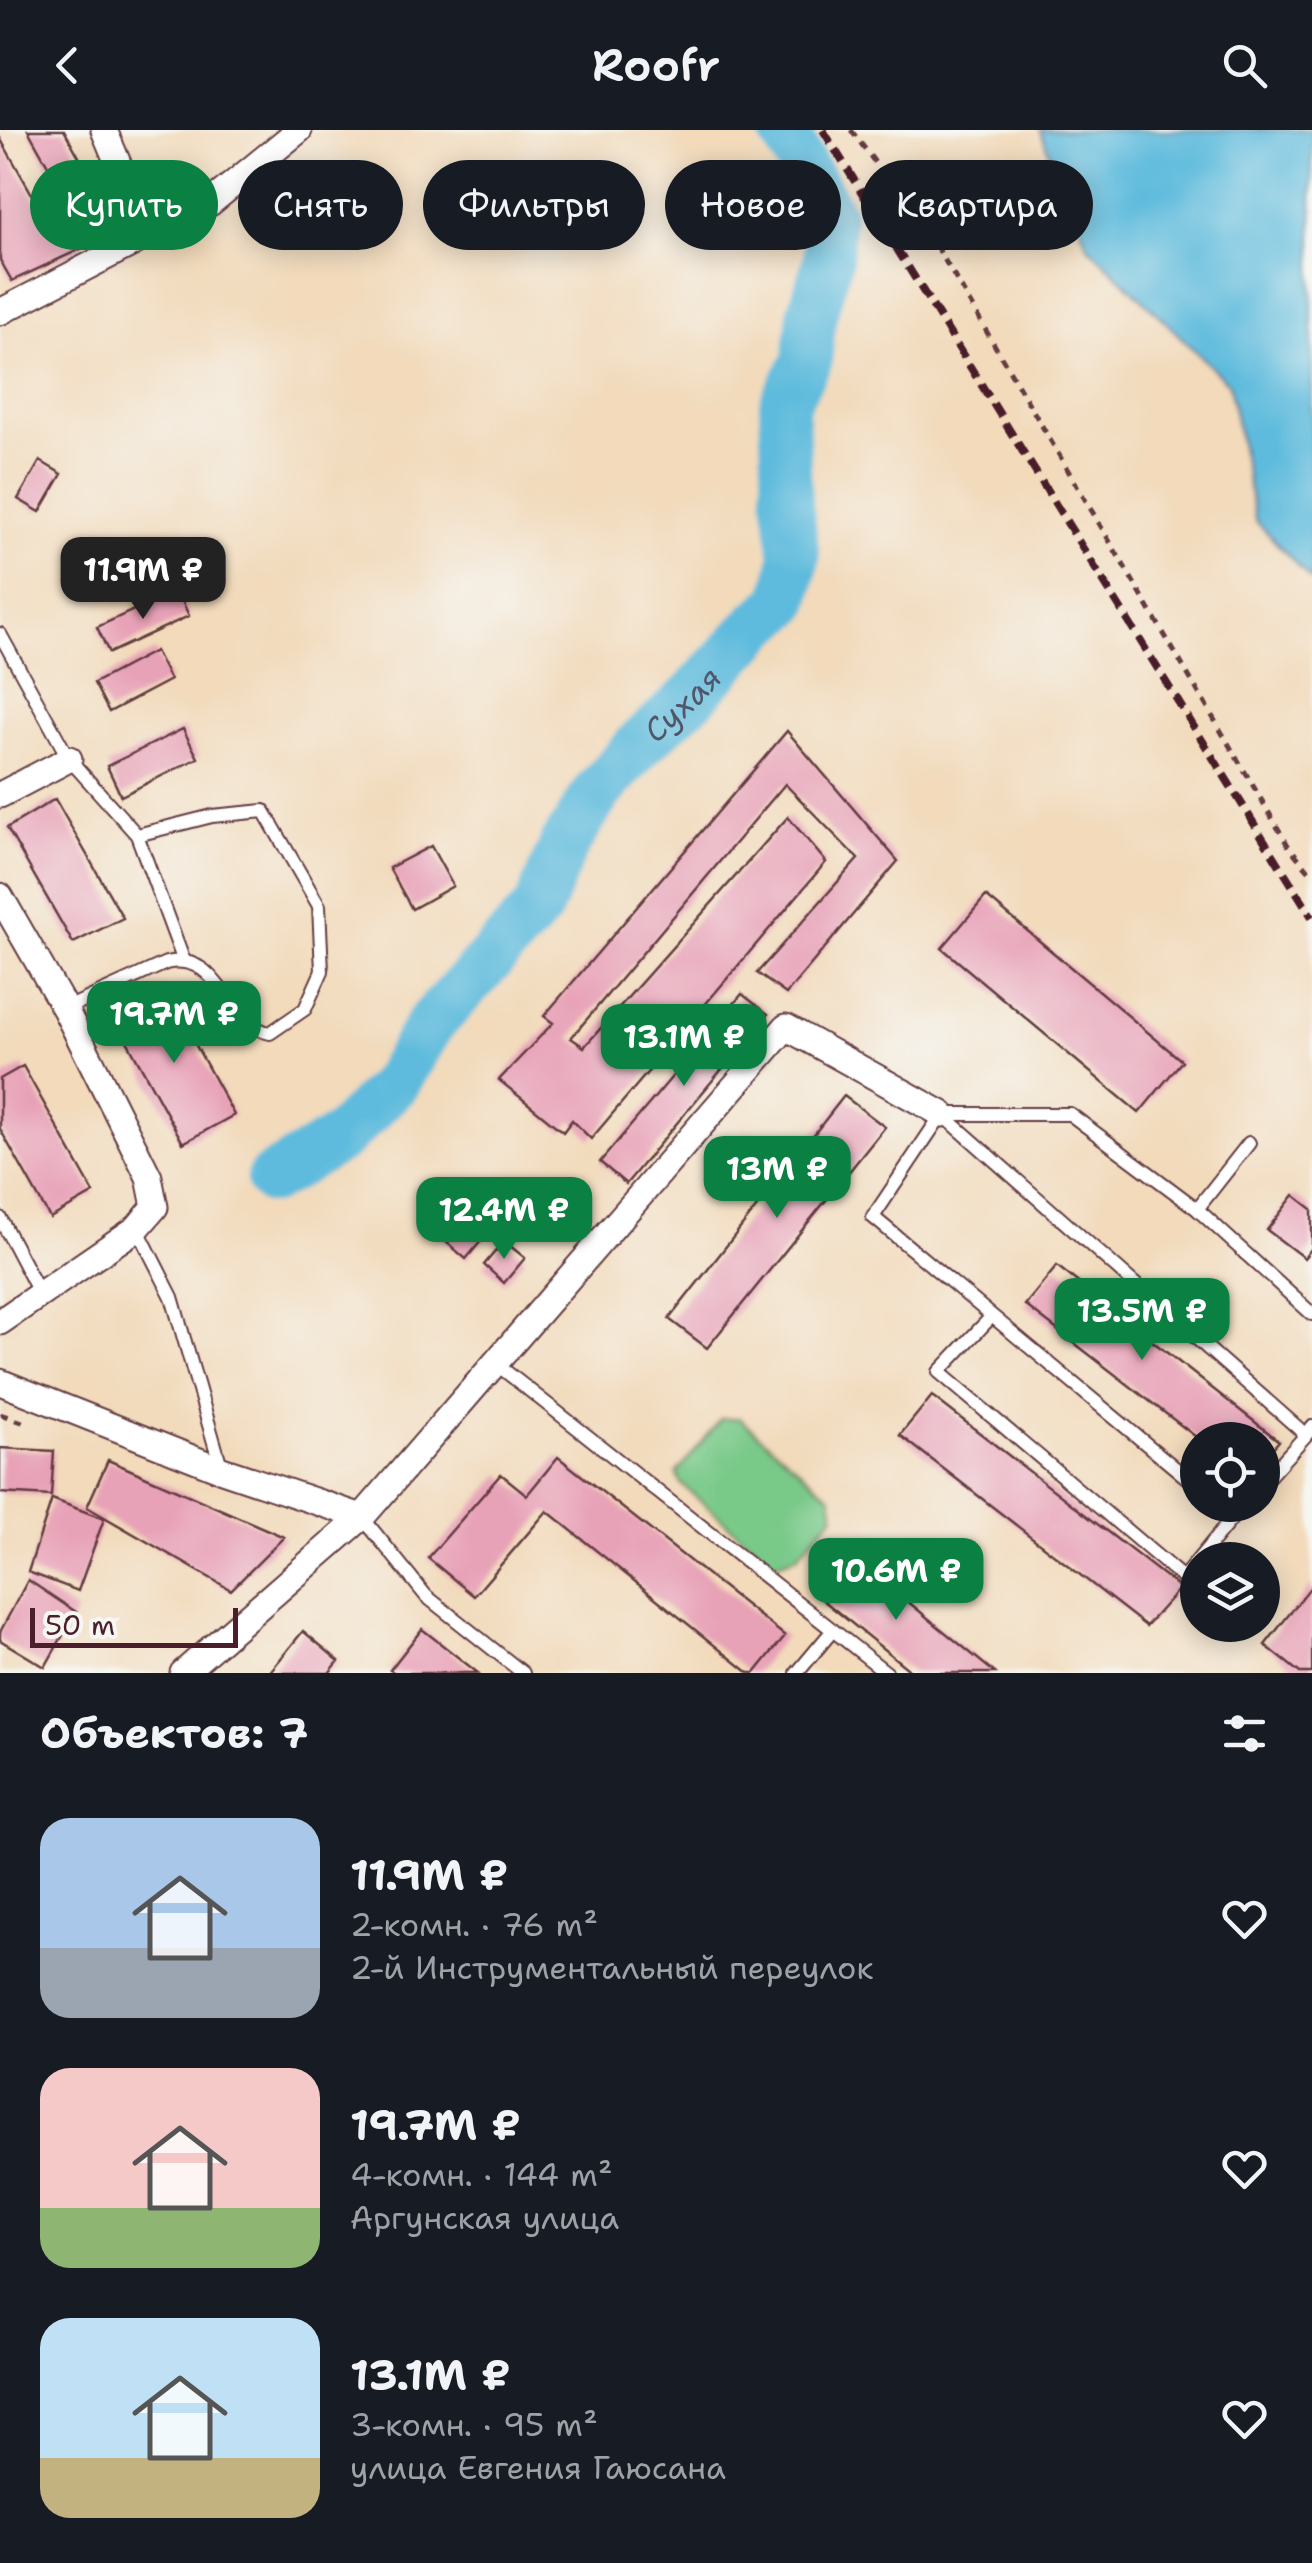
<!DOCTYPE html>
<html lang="ru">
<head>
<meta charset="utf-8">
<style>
  :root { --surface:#171b24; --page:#242831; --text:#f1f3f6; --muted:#9ea1a6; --accent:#0b8043 }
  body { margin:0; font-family:"Shantell Sans",sans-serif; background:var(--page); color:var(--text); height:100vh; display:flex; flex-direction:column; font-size:38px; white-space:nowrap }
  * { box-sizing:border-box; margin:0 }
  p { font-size:32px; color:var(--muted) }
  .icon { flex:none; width:55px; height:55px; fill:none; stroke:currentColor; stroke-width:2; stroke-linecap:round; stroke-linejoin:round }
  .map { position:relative; height:1543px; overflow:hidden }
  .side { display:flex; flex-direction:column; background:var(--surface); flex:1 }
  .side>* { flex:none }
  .top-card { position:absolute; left:30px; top:30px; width:1252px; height:90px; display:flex; gap:20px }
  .controls { position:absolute; left:1180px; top:1292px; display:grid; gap:20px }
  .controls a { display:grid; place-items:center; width:100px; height:100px; border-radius:50%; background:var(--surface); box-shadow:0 5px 25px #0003; font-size:50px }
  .scale { position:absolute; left:30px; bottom:25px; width:208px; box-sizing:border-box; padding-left:10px; border:5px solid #4a1f2b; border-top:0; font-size:28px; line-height:35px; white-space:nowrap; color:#4a1f2b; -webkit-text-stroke:8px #f6f6f2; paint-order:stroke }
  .price { position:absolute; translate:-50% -85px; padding:0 22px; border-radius:20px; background:var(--accent); color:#fff; font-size:32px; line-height:65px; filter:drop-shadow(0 2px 5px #0008) }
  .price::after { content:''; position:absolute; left:50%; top:60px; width:30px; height:22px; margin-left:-15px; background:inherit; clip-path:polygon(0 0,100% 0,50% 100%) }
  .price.current { background:#222; color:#fff }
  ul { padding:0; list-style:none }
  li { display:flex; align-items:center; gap:30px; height:250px; padding:0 40px }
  li span { display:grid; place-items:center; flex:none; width:280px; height:200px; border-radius:30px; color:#555 }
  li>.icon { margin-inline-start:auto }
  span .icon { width:120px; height:120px; fill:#fffc; stroke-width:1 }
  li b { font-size:42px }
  h2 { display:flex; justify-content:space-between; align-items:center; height:120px; padding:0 40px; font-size:42px }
  .pill { padding:0 35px; border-radius:45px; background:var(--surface); box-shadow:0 5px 25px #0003; font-size:35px; line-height:90px }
  .pill.current { background:var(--accent); color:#fff }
  header { display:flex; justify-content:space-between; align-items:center; height:130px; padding:0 40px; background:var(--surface); font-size:45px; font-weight:600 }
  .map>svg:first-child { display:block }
</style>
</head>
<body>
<header><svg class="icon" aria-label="back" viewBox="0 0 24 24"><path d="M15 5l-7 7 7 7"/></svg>Roofr<svg class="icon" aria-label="search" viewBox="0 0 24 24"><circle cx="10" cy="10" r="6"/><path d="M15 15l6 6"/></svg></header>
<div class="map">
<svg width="1312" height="1543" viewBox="0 0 1312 1543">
  <rect width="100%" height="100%" fill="#f6f6f2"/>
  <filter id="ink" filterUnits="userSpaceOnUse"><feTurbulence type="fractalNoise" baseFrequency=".01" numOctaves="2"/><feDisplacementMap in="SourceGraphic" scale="20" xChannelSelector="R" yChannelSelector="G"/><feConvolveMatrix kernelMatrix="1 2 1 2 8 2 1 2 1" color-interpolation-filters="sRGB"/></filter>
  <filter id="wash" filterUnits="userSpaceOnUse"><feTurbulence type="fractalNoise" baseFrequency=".0048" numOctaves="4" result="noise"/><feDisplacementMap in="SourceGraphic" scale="40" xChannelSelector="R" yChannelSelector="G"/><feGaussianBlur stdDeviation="2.25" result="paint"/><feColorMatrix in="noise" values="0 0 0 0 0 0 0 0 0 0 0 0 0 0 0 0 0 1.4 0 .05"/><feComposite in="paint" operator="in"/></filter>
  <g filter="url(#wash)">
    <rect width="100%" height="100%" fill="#f2dabb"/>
    <path fill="#79c989" stroke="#62745a" stroke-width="2.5" d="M739 1288 831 1366 834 1385 796 1427 774 1434 681 1354 677 1343 721 1289Z"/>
    <path fill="#5fbbdd" stroke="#546d84" stroke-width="2.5" d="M1040 0H1312V451L1255 390 1229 254 1088 116Z"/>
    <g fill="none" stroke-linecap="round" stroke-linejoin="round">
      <path stroke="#5fbbdd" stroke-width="50" id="s1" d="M271 1049 341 1007 394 954 429 895 538 778 563 717 598 661 640 614 693 566 759 494 785 473 795 427 787 367 784 274 807 231 812 185 828 129 830 85 783 0"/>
    </g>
    <g id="blocks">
      <path fill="#e8a2b7" d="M28 0H64L107 77 80 93Z
        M0 8 53 101 68 92 83 118 12 151 0 130Z
        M40 331 62 344 40 382 18 369Z
        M177 460 189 486 109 523 97 497Z
        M155 521 170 550 109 582 94 553Z
        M183 599 198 628 121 666 107 636Z
        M787 601 898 731 786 864 757 843 858 729 785 654 571 908 584 917 788 687 826 732 591 1009 572 990 563 1002 499 950 553 893 544 886Z
        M55 669 123 788 73 813 7 698Z
        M431 716 453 756 412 779 389 738Z
        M986 766 1182 931 1139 983 942 818Z
        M165 859 234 985 183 1013 114 887Z
        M742 864 768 884 626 1054 600 1032Z
        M23 936 94 1063 50 1088 0 999V949Z
        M844 966 885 997 707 1218 669 1189Z
        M1294 1065 1312 1079V1118L1304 1128 1267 1100Z
        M444 1067 487 1104 466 1129 423 1092Z
        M504 1111 525 1128 504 1153 484 1135Z
        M1057 1136 1279 1311 1262 1330V1310H1200L1025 1175Z
        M932 1266 1180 1458 1146 1496 900 1305Z
        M0 1318 54 1321 51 1366 0 1363Z
        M558 1327 785 1506 755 1543H749L547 1381 474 1466 428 1428 501 1344 527 1365Z
        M108 1330 284 1407 231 1460 87 1377Z
        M52 1369 104 1389 78 1461 28 1442Z
        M851 1425 995 1543H913L818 1466Z
        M28 1450 76 1482 45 1537 0 1510V1502Z
        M1312 1455V1543H1300L1265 1515Z
        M422 1499 478 1543H395L390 1540Z
        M303 1501 339 1531 329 1543H269Z"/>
    </g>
  </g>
  <g filter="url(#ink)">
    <use href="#blocks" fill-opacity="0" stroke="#633b41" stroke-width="2.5"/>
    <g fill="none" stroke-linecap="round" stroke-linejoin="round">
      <g stroke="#633b41" stroke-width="16">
        <path id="lane" d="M0 504 69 629 137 705 212 686 264 681 319 776 322 841 305 879 270 903C224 894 221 820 166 833L65 879
          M137 705 183 829
          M942 984 873 1087 1198 1357
          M942 984 1306 1305 1312 1297
          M942 984H1070L1197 1079 1249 1013
          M1197 1079 1312 1184
          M0 1088 40 1164
          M137 1098 172 1167 222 1340
          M992 1186 939 1242 1183 1448 1233 1387 1219 1375
          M495 1233 887 1543
          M1262 1354 1306 1305
          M362 1387 426 1466 523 1543
          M797 1543 833 1500"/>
      </g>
      <g stroke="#633b41" stroke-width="29">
        <path id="street" d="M104 0 148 105
          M0 182 210 73 299 0
          M0 665 69 629
          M0 766 65 879 149 1047 155 1077 137 1098 0 1192
          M0 1252 222 1340 362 1387
          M183 1543 362 1387 786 897 942 984"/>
      </g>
      <path stroke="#633b41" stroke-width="5" stroke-dasharray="8 8" stroke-linecap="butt" d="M851 0 937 117 1289 717 1312 744
        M0 1284 25 1293"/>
      <use href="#lane" stroke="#fff" stroke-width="12"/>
      <use href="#street" stroke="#fff" stroke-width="25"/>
      <path stroke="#4a1f2b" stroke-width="8" stroke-dasharray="15 8" stroke-linecap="butt" d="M823 0 1312 787"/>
    </g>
  </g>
  <g text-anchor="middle" stroke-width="8" stroke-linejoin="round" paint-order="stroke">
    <g font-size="32" font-style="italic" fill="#515669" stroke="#f6f6f2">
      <text dy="11" stroke="none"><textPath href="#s1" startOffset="638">Сухая</textPath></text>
    </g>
  </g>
</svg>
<div class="controls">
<a><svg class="icon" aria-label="locate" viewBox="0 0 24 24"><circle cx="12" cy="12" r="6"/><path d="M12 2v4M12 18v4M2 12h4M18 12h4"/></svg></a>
<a><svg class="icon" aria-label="layers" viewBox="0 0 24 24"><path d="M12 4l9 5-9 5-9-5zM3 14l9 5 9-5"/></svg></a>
</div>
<div class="scale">50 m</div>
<b class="price current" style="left:143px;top:492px">11.9M ₽</b>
<b class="price" style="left:174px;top:936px">19.7M ₽</b>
<b class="price" style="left:684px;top:959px">13.1M ₽</b>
<b class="price" style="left:777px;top:1091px">13M ₽</b>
<b class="price" style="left:504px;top:1132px">12.4M ₽</b>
<b class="price" style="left:1142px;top:1233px">13.5M ₽</b>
<b class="price" style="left:896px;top:1493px">10.6M ₽</b>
<div class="top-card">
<a class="pill current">Купить</a>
<a class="pill">Снять</a>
<a class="pill">Фильтры</a>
<a class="pill">Новое</a>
<a class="pill">Квартира</a>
</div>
</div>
<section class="side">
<h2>Объектов: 7<svg class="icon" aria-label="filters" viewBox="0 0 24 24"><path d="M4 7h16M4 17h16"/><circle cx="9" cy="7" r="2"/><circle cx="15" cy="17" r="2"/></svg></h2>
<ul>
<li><span style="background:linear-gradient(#a9c7e8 65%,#9aa5b1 0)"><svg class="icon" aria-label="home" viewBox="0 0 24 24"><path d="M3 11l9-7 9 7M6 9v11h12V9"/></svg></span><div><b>11.9M ₽</b><p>2-комн. · 76 m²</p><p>2-й Инструментальный переулок</p></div><svg class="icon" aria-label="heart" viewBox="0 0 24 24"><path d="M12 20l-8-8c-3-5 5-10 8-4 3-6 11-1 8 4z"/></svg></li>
<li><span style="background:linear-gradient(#f6c9c9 70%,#8fb573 0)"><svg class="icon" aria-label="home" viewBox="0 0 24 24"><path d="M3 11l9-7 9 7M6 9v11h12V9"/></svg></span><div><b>19.7M ₽</b><p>4-комн. · 144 m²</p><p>Аргунская улица</p></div><svg class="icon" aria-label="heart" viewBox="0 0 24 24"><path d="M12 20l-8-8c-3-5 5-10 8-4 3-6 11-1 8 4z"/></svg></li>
<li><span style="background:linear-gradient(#bfe0f5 70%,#c2b280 0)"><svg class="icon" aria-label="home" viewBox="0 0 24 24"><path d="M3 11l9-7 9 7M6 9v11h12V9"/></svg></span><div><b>13.1M ₽</b><p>3-комн. · 95 m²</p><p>улица Евгения Гаюсана</p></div><svg class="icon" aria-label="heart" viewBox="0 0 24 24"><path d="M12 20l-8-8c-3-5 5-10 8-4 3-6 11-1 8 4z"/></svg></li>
</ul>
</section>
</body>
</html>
